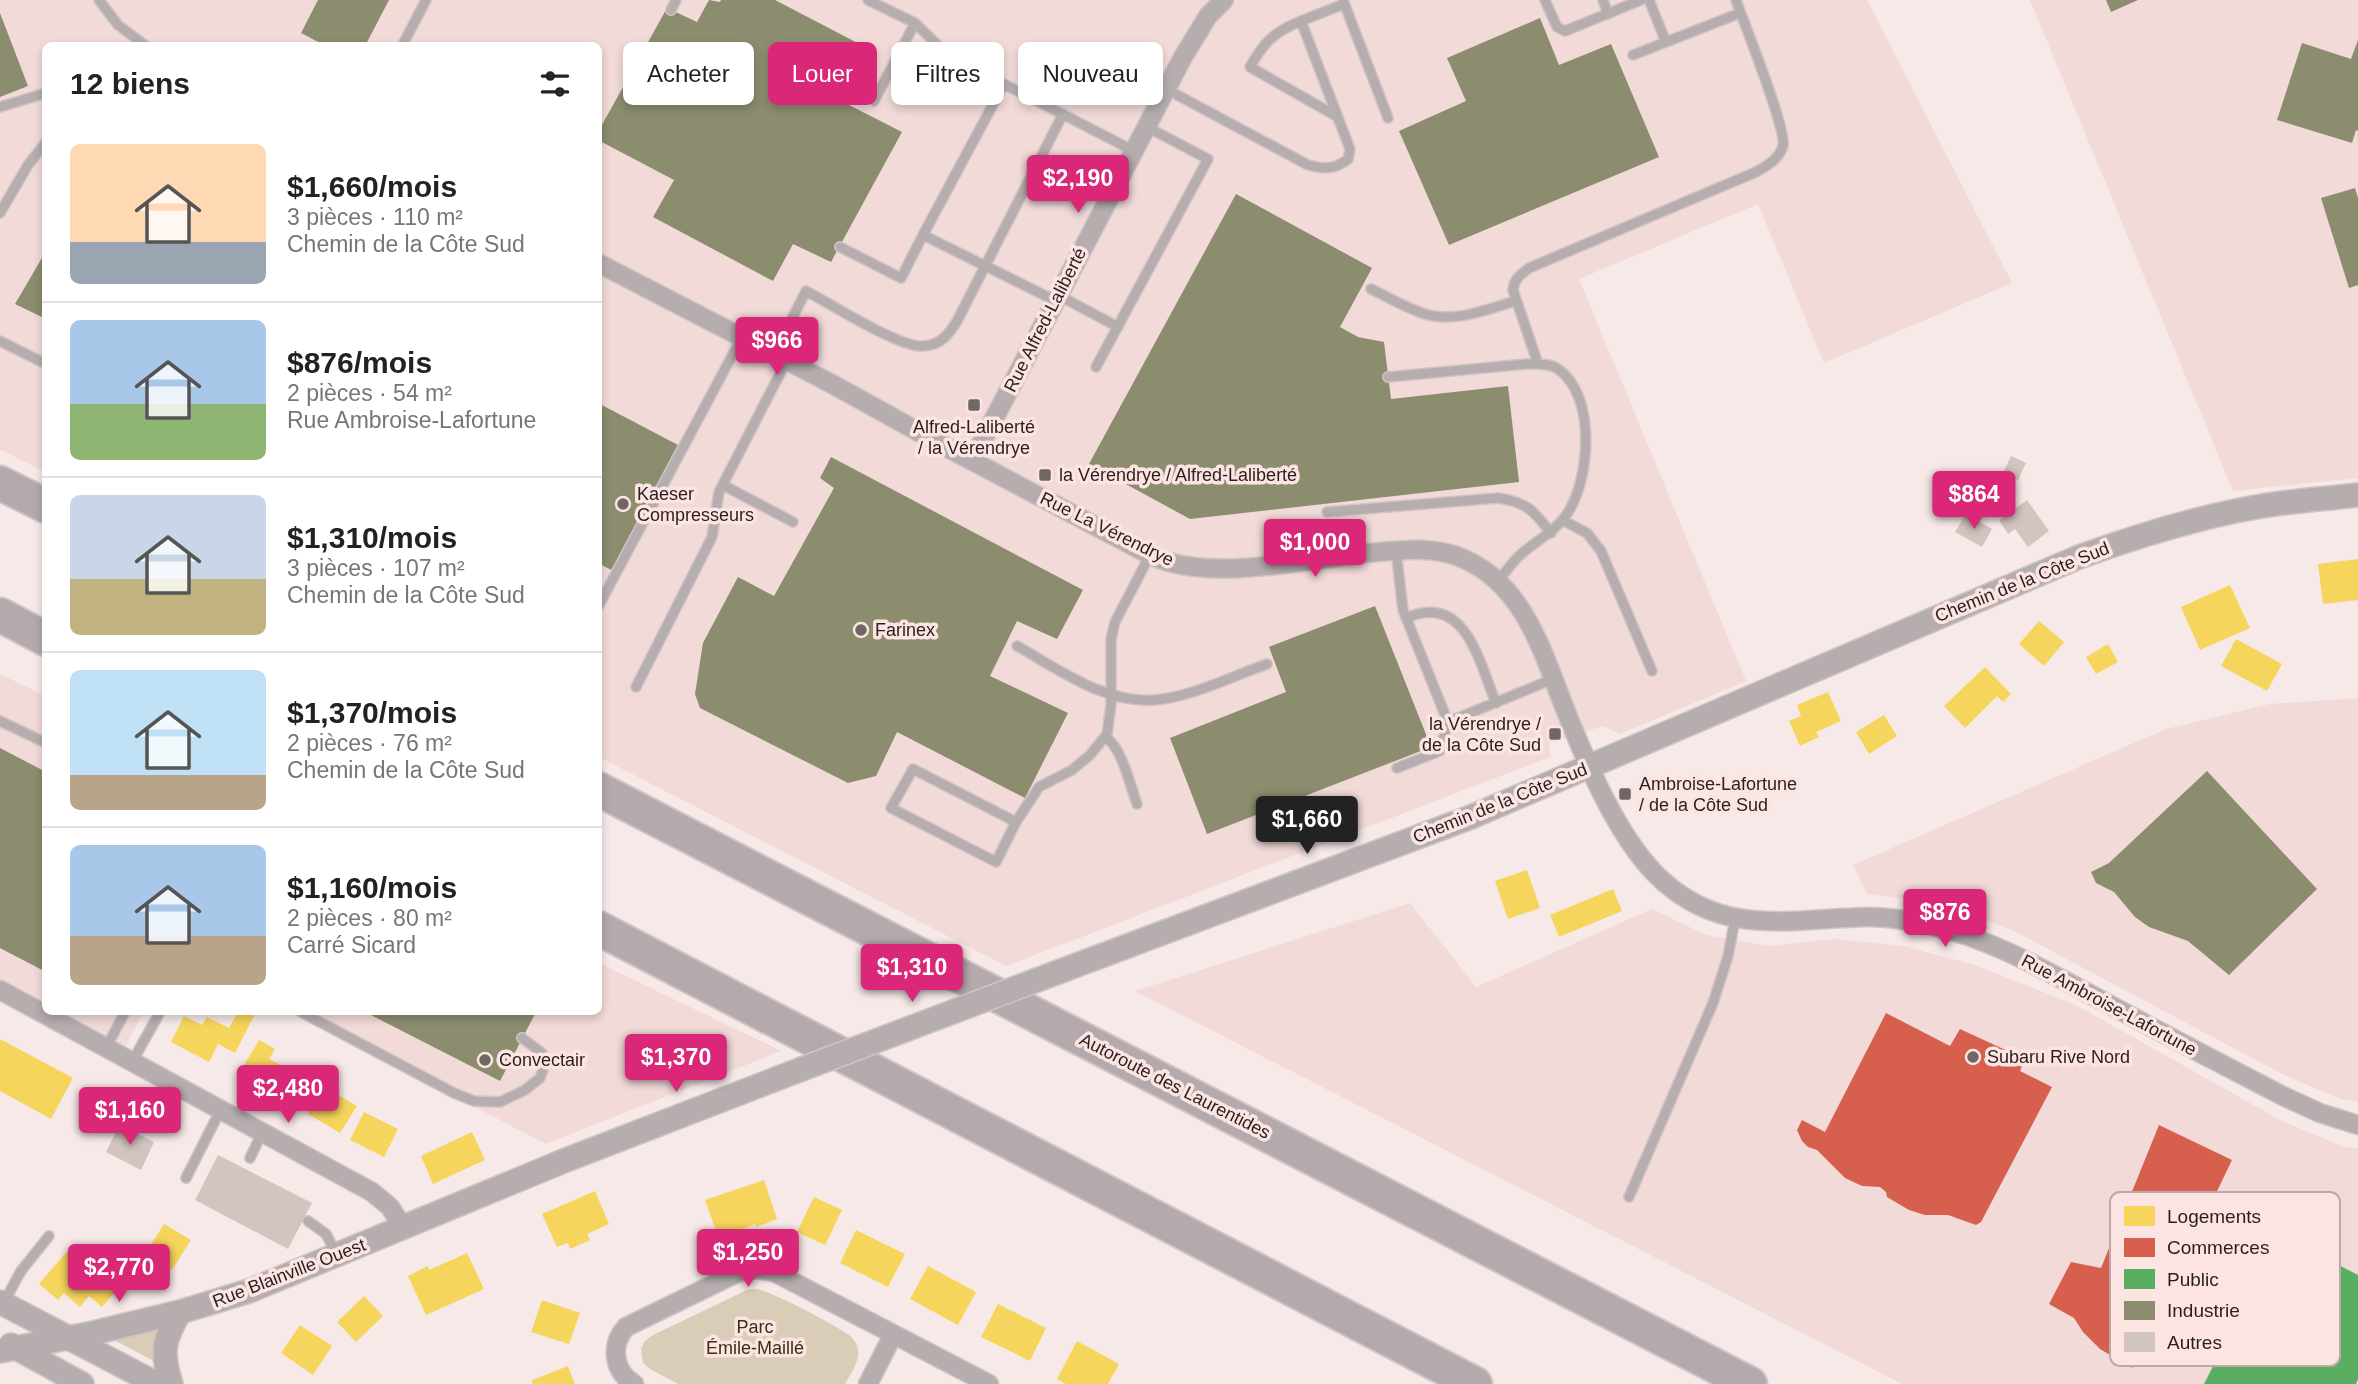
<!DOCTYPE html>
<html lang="fr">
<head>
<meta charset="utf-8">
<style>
  :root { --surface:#fff; --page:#f2f2f2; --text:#222; --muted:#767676; --line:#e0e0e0; --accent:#db2777 }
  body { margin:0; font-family:Helvetica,sans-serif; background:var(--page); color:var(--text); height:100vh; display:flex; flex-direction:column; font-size:26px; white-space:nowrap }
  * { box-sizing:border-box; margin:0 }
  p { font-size:23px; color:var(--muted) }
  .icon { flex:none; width:38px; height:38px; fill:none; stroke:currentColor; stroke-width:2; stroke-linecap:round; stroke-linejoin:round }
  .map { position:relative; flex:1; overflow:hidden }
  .panel { position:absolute; left:42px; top:42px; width:560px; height:973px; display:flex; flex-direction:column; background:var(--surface); border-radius:10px; box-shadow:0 4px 10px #0003 }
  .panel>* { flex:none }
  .banner { position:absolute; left:623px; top:42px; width:665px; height:63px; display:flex; gap:14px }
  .price { position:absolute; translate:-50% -60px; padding:0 16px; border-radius:7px; background:var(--accent); color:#fff; font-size:23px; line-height:46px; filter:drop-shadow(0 2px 4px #0008) }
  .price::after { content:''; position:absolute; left:50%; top:42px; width:21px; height:16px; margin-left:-10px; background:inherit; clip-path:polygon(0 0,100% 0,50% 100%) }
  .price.active { background:#222; color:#fff }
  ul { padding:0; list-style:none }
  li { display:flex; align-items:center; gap:21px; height:175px; padding:0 28px }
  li+li { border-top:2px solid var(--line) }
  li span { display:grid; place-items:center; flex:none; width:196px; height:140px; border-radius:10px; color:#555 }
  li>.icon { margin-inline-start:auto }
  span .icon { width:84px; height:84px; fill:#fffc; stroke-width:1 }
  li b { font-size:30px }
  h2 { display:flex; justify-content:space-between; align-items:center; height:84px; padding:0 28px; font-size:30px }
  .pill { padding:0 24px; border-radius:10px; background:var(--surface); box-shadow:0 4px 10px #0003; font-size:24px; line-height:63px }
  .pill.active { background:var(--accent); color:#fff }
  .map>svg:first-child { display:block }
</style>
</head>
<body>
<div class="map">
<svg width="2358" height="1384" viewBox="0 0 2358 1384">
  <rect width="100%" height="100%" fill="#f6e9e8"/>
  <path fill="#f1dad8" d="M0 0H1867L2012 283 1824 363 1758 204 1579 279 1746 681 1620 734 1603 726 1549 743 1550 757 1006 966 599 757 598 46H46L45 472 0 449Z
    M2030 0H2358V478L2233 491Z
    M0 674 45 696V1006L0 982Z
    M2358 698V1101L2343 1100 2282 1074 2014 931 1953 908 1923 901 1867 894 1853 865 2166 729 2270 704Z
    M1410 903 1476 987 1652 909 1706 935 1768 946 1834 939 1904 946 1975 965 2076 1005 2280 1120 2344 1147 2358 1148V1384H1902L1135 991Z
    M599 963 781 1051 546 1144 291 1012H598Z
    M56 1012H143L125 1048Z"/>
  <path fill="#d9cdb8" d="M756 1289C772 1291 835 1325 849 1335 853 1338 857 1343 858 1349 860 1361 851 1373 845 1384H678L650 1369 643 1363 641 1349 644 1342 651 1336 747 1290Z
    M155 1330 158 1333 154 1345V1361L112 1339Z"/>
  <path fill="#f6d55c" d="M2358 559V600L2323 604 2318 564Z
    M2230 585 2250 628 2200 650 2181 607Z
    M2039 621 2064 642 2044 666 2019 644Z
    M2236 639 2282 664 2267 691 2221 666Z
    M2108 644 2118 662 2096 674 2086 657Z
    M1985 667 2011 694 2003 702 1997 696 1965 728 1944 706Z
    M1828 692 1841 721 1816 732 1819 737 1800 746 1789 721 1801 716 1797 705Z
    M1884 715 1897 736 1869 754 1856 732Z
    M1527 870 1540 908 1508 919 1495 881Z
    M1613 889 1622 911 1559 937 1550 915Z
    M238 1012H256L235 1053 218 1044 209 1062 171 1042 184 1016 202 1025 207 1017 229 1028Z
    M0 1039 73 1078 51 1119 0 1091Z
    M259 1040 275 1049 269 1059 290 1070 274 1098 237 1077Z
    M324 1086 357 1106 340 1133 308 1114Z
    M364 1112 398 1129 384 1157 350 1140Z
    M472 1132 485 1160 433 1184 421 1156Z
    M764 1180 777 1219 756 1227 755 1224 719 1239 705 1200Z
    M595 1191 609 1224 587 1234 590 1240 570 1249 568 1243 557 1247 542 1214Z
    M814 1197 842 1210 825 1245 797 1232Z
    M164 1224 191 1240 172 1270 145 1254Z
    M856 1230 905 1254 888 1287 840 1263Z
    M70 1248 118 1289 102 1307 89 1296 80 1307 64 1293 58 1300 39 1284Z
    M467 1253 484 1289 426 1315 408 1276 428 1266 429 1270Z
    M928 1266 976 1292 958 1325 910 1299Z
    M364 1296 383 1316 356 1342 337 1322Z
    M542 1300 580 1313 569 1344 531 1332Z
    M998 1304 1046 1328 1030 1361 981 1337Z
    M300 1325 332 1346 313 1375 281 1353Z
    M1077 1341 1119 1364 1108 1384H1066L1057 1379Z
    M568 1366 575 1384H533L532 1380Z"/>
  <path fill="#d6604d" d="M1886 1013 1950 1046 1960 1029 2025 1059 2020 1071 2052 1087 1981 1222 1976 1225 1948 1215H1925L1909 1210 1887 1197 1886 1192 1880 1187 1862 1186 1845 1178 1817 1150 1808 1147 1802 1141 1797 1130 1802 1120 1825 1132Z
    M2159 1125 2232 1160 2132 1368 2100 1349 2083 1332 2074 1318 2049 1304 2071 1262 2101 1268Z"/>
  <path fill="#5aae61" d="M2280 1235 2358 1275V1379L2356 1384H2204Z"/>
  <path fill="#8c8c6e" d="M318 0H389L365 46H326L301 33Z
    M709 0 720 2 721 0H775L871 50 845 103 902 132 831 262 793 244 773 281 653 217 674 180 598 140V132L667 8 697 22Z
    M2106 0H2138L2111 12Z
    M0 13 28 86 0 97Z
    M1540 18 1559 65 1611 44 1659 157 1449 245 1399 131 1466 101 1447 58Z
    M2358 40V131L2356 130 2352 143 2277 120 2302 43 2351 59Z
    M2355 188 2358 198V285L2349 288 2321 198Z
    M1236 194 1372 268 1340 327 1358 337 1384 342 1391 399 1508 386 1519 482 1190 519 1089 464Z
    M46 251V319L15 304Z
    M598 403 678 445 613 571 598 563Z
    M831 457 1083 590 1057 639 1017 621 990 676 1068 713 1025 798 897 732 876 776 848 783 700 708 695 694 703 643 738 577 774 596 834 488 820 478Z
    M1375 606 1431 747 1207 834 1170 738 1286 692 1269 647Z
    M0 748 46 772V972L0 948Z
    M2207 771 2317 889 2229 975 2188 941 2149 927 2135 917 2114 892 2096 883 2091 872 2109 863Z
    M365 1012H536L500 1081Z"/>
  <path fill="#d2c5c0" d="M2011 456 2026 463 2018 480 2003 473Z
    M1983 472 1995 488 1977 500 1966 484Z
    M2027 500 2049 531 2028 547 2015 529 2008 534 1999 520Z
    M1966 514 1992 529 1982 547 1955 532Z
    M119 1125 154 1142 141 1170 106 1152Z
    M218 1155 312 1203 288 1249 195 1200Z"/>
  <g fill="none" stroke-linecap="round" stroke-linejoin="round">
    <g stroke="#d0c5c5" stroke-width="12">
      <path id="service" d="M99 0 118 25 146 46
        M868 0 915 23 953 60 1004 84
        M1343 0 1388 118
        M1545 0 1557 27 1565 31 1641 0
        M1603 0 1608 14
        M1649 0 1666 42
        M671 10 676 0
        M1301 21C1274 32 1264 42 1250 67L1338 117
        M402 46 426 0
        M1633 55 1740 13
        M1166 89 1308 165C1323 169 1335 170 1348 159L1350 149 1301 21 1344 4
        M874 101 915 23
        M0 107 46 93
        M0 213 28 165 46 142
        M840 247 901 278 923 235
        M1371 289C1388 297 1404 307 1422 313 1452 324 1486 310 1515 301
        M1058 295 1118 327
        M1054 300 923 235 1004 84 1134 151
        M0 341 46 364
        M774 354 806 291C831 304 901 349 924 346 941 345 949 334 957 321L1063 114
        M1538 364 1513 290C1514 279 1520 275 1529 268L1756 172C1767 166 1779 159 1783 146 1787 130 1744 23 1736 0
        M1096 367 1208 159 1147 127
        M1388 377 1527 364C1537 364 1550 363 1558 369 1597 396 1590 480 1567 514 1554 533 1535 541 1519 556 1511 564 1505 573 1498 581
        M723 485 793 522
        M1327 512 1498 498C1527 502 1534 511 1551 533
        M1562 520 1587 533 1601 551 1652 671
        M1396 550 1403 610 1448 722 1553 679
        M598 607 742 337
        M1406 618C1466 592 1479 662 1496 703
        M1017 646C1058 669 1105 704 1155 700 1191 697 1233 676 1267 664
        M636 687 712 537 719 492 787 360
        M0 721 46 743
        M1105 737C1122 747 1130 785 1137 804
        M1397 768 1440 751 1448 722
        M1016 822 913 769 891 808 996 862 1016 822 1039 787 1072 770 1090 755 1107 734 1111 705V639L1115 622 1150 555
        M301 1012 454 1093 474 1101 500 1102 525 1090 540 1078 543 1070 542 1053 522 1038
        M106 1048 125 1012
        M132 1062 160 1012
        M250 1158 262 1133
        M186 1178 220 1111
        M1629 1197 1713 1003 1728 956 1735 919
        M308 1221 326 1234 336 1253
        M3 1304 21 1271 49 1236"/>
    </g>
    <g stroke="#d0c5c5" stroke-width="21">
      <path id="minor" d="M598 263 832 384 946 447 1150 555C1207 583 1305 560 1368 553 1400 550 1434 545 1464 559 1524 585 1543 653 1565 709 1587 764 1620 844 1664 882 1727 938 1794 918 1869 917 1890 917 1910 921 1930 925 1992 939 2046 971 2101 1000 2162 1033 2223 1065 2285 1097L2320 1113 2358 1125
        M972 461 1183 57 1208 16 1224 0
        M0 990 372 1192 390 1207 404 1229
        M634 1384C613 1371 610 1345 626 1327L741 1271 756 1269 774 1272 989 1384
        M868 1384 893 1335"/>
    </g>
    <g stroke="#d0c5c5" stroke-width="26">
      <path id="tertiary" d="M1037 980 1471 817 2079 557C2137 536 2195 518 2256 507 2290 501 2324 499 2358 495
        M0 1302 157 1384
        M11 1345 82 1384
        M0 1351 93 1333 180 1312 249 1291 566 1160 802 1069
        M171 1384C161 1352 163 1340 180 1312"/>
    </g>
    <g stroke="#d0c5c5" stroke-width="37">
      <path id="motorway" d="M0 483 46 506
        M0 615 46 639
        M598 789 1750 1384
        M598 928 1475 1384"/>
    </g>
    <use href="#service" stroke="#b5adae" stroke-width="9"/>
    <use href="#minor" stroke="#b5adae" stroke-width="18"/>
    <use href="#tertiary" stroke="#b5adae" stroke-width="23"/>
    <use href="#motorway" stroke="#b4a9ac" stroke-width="33"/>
    <g stroke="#d0c5c5" stroke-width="26" stroke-linecap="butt">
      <path id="tertiary-bridge" d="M802 1069 1037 980"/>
    </g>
    <use href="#tertiary-bridge" stroke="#b5adae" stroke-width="23"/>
  </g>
  <g fill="#706665" stroke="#fce4e2" stroke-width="2.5">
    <rect x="967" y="398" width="14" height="14" rx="3.5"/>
    <rect x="1038" y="468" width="14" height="14" rx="3.5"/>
    <circle cx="623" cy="504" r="7"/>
    <circle cx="861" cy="630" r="7"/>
    <rect x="1548" y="727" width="14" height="14" rx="3.5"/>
    <rect x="1618" y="787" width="14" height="14" rx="3.5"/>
    <circle cx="1973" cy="1057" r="7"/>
    <circle cx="485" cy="1060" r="7"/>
  </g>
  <g text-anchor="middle" stroke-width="7" stroke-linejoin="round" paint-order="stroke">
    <g font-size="18" fill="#281f1f" stroke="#fce4e2">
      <text transform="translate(1045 320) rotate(-63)" y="6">Rue Alfred-Laliberté</text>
      <text transform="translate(1107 529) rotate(26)" y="6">Rue La Vérendrye</text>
      <text transform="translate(2022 582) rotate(-22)" y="6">Chemin de la Côte Sud</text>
      <text transform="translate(1500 803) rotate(-22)" y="6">Chemin de la Côte Sud</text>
      <text transform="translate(2109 1005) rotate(28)" y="6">Rue Ambroise-Lafortune</text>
      <text transform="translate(1175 1086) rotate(27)" y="6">Autoroute des Laurentides</text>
      <text transform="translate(289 1273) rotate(-21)" y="6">Rue Blainville Ouest</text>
    </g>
    <g font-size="18" fill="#281f1f" stroke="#fce4e2" text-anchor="start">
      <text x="974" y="433" text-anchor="middle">Alfred-Laliberté<tspan x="974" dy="21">/ la Vérendrye</tspan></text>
      <text x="1059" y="481">la Vérendrye / Alfred-Laliberté</text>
      <text x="637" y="500">Kaeser<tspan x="637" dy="21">Compresseurs</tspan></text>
      <text x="875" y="636">Farinex</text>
      <text x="1541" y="730" text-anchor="end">la Vérendrye /<tspan x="1541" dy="21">de la Côte Sud</tspan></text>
      <text x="1639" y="790">Ambroise-Lafortune<tspan x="1639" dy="21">/ de la Côte Sud</tspan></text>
      <text x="1987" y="1063">Subaru Rive Nord</text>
      <text x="499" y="1066">Convectair</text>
    </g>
    <g font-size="18" fill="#3a300f" stroke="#fce4e2">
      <text x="755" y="1333">Parc<tspan x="755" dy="21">Émile-Maillé</tspan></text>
    </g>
  </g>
  <rect x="2110" y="1192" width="230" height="174" rx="10" fill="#fce4e2" stroke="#bca9a8" stroke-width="2"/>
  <rect x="2124" y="1206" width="31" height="20" fill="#f6d55c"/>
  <rect x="2124" y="1238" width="31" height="19" fill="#d6604d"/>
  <rect x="2124" y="1269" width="31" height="20" fill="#5aae61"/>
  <rect x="2124" y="1301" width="31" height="19" fill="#8c8c6e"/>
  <rect x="2124" y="1332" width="31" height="20" fill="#d2c5c0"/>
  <g font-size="19" fill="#281f1f">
    <text x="2167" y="1223">Logements</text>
    <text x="2167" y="1254">Commerces</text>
    <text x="2167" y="1286">Public</text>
    <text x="2167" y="1317">Industrie</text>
    <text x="2167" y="1349">Autres</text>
  </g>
</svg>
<b class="price" style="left:1078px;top:215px">$2,190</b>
<b class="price" style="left:777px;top:377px">$966</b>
<b class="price" style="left:1974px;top:531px">$864</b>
<b class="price" style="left:1315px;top:579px">$1,000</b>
<b class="price active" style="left:1307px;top:856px">$1,660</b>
<b class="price" style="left:1945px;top:949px">$876</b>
<b class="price" style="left:912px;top:1004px">$1,310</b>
<b class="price" style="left:676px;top:1094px">$1,370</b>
<b class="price" style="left:288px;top:1125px">$2,480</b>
<b class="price" style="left:130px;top:1147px">$1,160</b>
<b class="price" style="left:748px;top:1289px">$1,250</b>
<b class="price" style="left:119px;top:1304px">$2,770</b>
<div class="banner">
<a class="pill">Acheter</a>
<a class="pill active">Louer</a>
<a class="pill">Filtres</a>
<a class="pill">Nouveau</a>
</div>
<section class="panel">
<h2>12 biens<svg class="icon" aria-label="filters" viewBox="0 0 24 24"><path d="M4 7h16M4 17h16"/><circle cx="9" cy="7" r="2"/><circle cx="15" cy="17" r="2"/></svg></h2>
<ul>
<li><span style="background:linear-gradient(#ffd9b3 70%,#9aa5b1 0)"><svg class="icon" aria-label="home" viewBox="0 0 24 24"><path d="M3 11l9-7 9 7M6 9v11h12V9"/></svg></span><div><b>$1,660/mois</b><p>3 pièces · 110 m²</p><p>Chemin de la Côte Sud</p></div></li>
<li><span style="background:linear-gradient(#a9c7e8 60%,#8fb573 0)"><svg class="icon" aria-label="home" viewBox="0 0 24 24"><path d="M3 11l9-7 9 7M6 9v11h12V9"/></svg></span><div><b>$876/mois</b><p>2 pièces · 54 m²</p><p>Rue Ambroise-Lafortune</p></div></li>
<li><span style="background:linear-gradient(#c9d6e8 60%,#c2b280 0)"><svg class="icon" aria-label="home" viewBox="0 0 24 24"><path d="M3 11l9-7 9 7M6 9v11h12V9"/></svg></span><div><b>$1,310/mois</b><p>3 pièces · 107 m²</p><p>Chemin de la Côte Sud</p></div></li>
<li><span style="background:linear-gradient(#bfe0f5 75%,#b9a48a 0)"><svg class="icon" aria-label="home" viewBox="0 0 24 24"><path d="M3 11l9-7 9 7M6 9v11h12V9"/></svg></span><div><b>$1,370/mois</b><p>2 pièces · 76 m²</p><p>Chemin de la Côte Sud</p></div></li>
<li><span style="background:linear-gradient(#a9c7e8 65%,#b9a48a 0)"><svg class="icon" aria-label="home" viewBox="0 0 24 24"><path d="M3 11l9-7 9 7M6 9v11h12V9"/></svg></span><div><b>$1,160/mois</b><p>2 pièces · 80 m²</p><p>Carré Sicard</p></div></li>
</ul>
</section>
</div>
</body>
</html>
